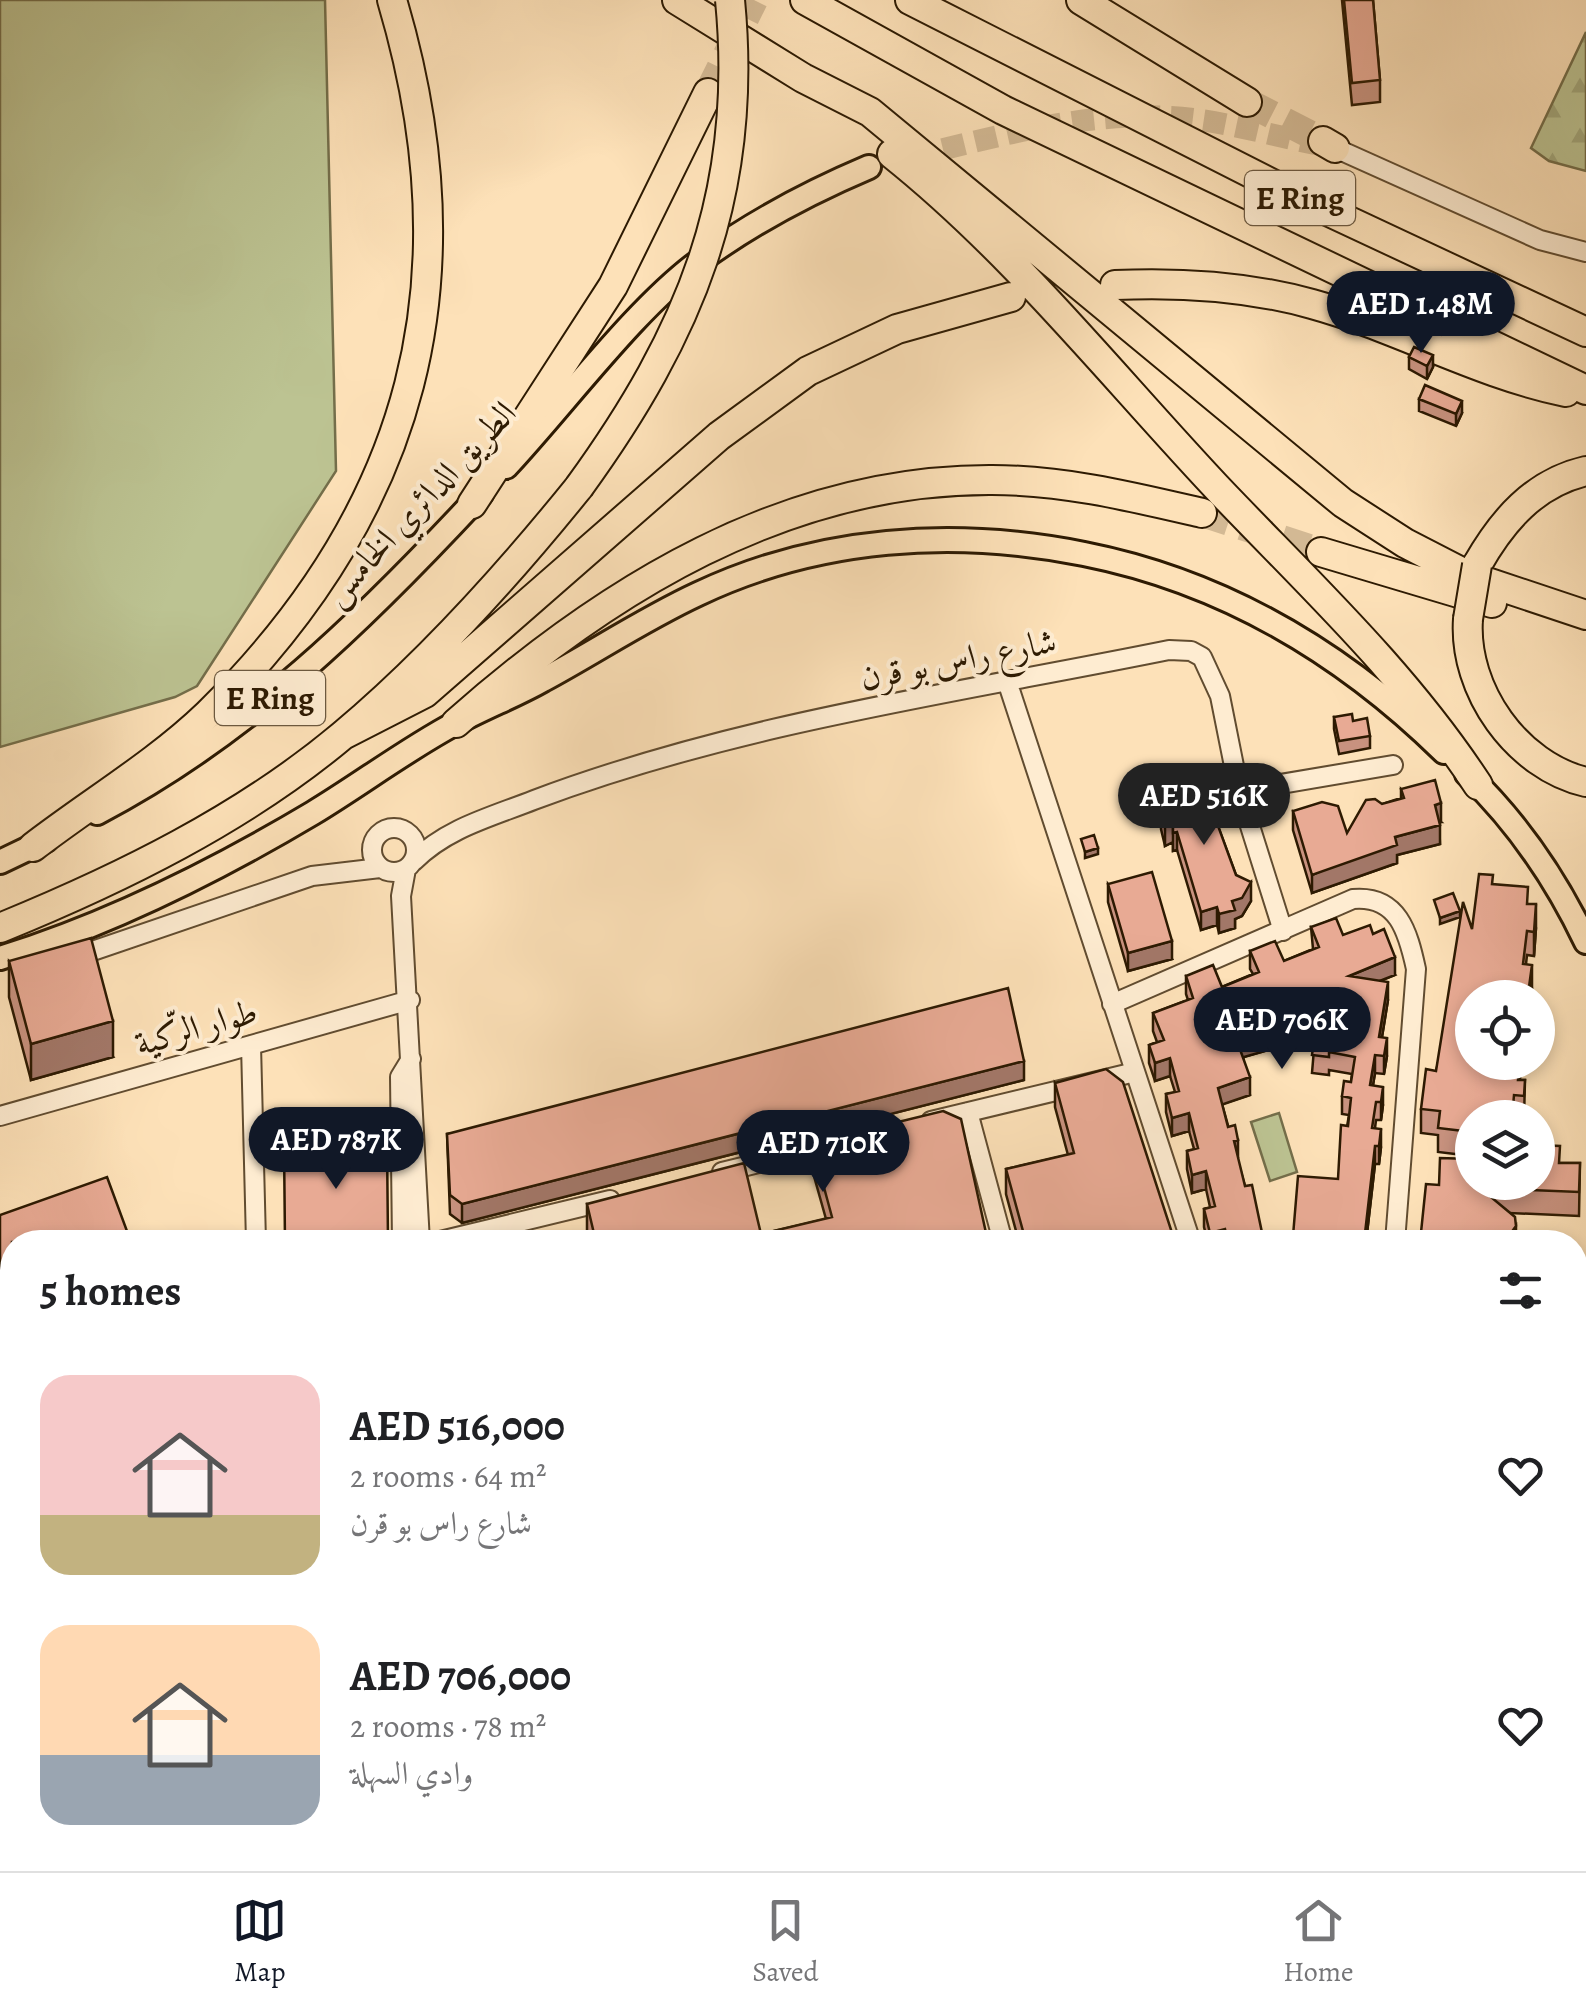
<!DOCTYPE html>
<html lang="en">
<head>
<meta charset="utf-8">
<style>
  :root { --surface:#fff; --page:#f2f2f2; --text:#202124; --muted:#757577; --line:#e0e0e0; --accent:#111827 }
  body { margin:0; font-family:Alegreya,Amiri,serif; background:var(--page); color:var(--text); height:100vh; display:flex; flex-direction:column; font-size:38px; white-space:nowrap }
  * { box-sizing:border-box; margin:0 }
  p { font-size:32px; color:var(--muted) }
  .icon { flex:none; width:55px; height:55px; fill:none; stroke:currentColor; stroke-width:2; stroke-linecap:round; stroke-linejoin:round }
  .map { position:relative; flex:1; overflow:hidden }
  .sheet { position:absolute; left:0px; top:1230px; width:1588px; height:642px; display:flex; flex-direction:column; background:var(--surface); border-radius:40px 40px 0 0; box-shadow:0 5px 15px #0003 }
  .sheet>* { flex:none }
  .tools { position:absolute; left:1455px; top:980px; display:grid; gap:20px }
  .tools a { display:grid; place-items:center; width:100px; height:100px; border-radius:50%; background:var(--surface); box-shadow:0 5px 15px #0003; font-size:50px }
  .price { position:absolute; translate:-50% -85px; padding:0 22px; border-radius:35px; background:var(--accent); color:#fff; font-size:32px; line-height:65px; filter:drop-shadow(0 2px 5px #0008) }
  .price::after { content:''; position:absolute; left:50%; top:60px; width:30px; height:22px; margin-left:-15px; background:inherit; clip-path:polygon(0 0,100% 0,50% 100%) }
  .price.current { background:#222; color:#fff }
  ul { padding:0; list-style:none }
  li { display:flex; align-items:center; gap:30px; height:250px; padding:0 40px }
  li span { display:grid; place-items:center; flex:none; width:280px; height:200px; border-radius:30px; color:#555 }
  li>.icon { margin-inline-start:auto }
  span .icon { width:120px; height:120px; fill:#fffc; stroke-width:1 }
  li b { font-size:42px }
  h2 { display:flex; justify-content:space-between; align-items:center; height:120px; padding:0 40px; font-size:42px }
  .dock { display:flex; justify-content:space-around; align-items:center; height:140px; border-top:2px solid var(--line); background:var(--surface); font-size:28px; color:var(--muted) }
  .dock a { display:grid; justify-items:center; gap:5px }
  .dock .current { color:var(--accent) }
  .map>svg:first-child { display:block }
</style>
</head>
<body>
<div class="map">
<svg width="1586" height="1871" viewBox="0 0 1586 1871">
  <defs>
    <pattern id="forest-firs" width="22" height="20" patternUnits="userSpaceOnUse" patternTransform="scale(2.5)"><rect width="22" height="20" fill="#bcc392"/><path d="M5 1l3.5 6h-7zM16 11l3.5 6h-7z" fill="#a2a77c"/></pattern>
  </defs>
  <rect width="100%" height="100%" fill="#fde1b8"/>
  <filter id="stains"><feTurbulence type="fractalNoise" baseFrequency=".002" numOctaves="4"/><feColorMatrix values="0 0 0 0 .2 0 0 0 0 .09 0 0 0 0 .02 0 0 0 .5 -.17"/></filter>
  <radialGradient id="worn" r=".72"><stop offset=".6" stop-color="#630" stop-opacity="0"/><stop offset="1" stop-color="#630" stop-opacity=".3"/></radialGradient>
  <path fill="url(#forest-firs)" stroke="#746e4a" stroke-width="2.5" d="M1586 32V171L1549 161 1531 148Z"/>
  <path fill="#bcc392" stroke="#746e4a" stroke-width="2.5" d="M0 0H325L336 471 197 686 175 697 0 747Z
    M1279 1113 1297 1172 1270 1181 1251 1122Z"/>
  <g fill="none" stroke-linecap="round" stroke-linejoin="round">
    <path stroke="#d3b994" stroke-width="22" stroke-dasharray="22 11" stroke-linecap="butt" d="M911 157C995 137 1082 112 1169 117 1219 119 1272 136 1321 145"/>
    <path stroke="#d3b994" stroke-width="28" stroke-dasharray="28 14" stroke-linecap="butt" d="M708 93 754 0
      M1247 102 1323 141
      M1202 513 1321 552"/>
    <g stroke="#614c30" stroke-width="22">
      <path id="minor" d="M1335 148 1540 240 1586 252
        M1007 681 1191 1242
        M1239 791 1393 765
        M372 850a22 22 0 1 1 44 0a22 22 0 1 1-44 0Z
        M414 861C447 828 491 817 534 800 738 723 957 693 1169 650L1191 651 1202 657 1220 696 1239 791 1283 931
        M406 869 401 896 420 1242
        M72 958 312 876 380 868
        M1112 1004 1353 899C1398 895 1408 932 1416 969L1395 1242
        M251 1045 256 1242
        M968 1112 1003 1242
        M0 1116 410 1000
        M931 1121 1135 1072
        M722 1172 833 1145
        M402 1242 400 1077 411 1059
        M436 1242 610 1200
        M0 1347 12 1341
        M0 1647 12 1641
        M216 1860V1871
        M1244 1860 1246 1871
        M1442 1860 1452 1871
        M414 1861H429
        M0 1864 12 1858"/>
    </g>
    <g stroke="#2d1a02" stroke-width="28">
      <path id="major" d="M506 467C564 405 635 308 701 260 753 222 810 192 869 167
        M1467 774C1518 823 1556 879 1586 942
        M97 813C248 734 366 618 481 494
        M0 862 46 840
        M0 958C110 924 214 872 313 813 361 784 407 749 456 723 485 707 515 696 543 680 595 652 644 619 698 594 818 537 954 528 1084 554 1225 582 1342 652 1444 752"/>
    </g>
    <g stroke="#2d1a02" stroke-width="32">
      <path id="highway" d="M677 0 803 78 870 112 1343 503 1405 543 1469 576 1586 615
        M805 0 1003 110 1586 390
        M910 0 1304 200 1586 332
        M1081 0 1247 102
        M1323 141 1335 148
        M892 154C1016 253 1115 380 1224 495 1314 589 1406 675 1478 785
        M1115 285C1183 282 1247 286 1312 304 1399 328 1478 374 1566 392
        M472 504 613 286 708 93
        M1321 552 1492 603
        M1477 565C1502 521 1534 483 1586 471
        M1468 619C1463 690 1517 766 1586 782
        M456 723C606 590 785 479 992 480 1064 480 1133 497 1202 513
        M343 735 425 693 719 436 808 371 897 329 1011 297
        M33 847C90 803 156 764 208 714 416 509 475 279 392 0
        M0 928C120 879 243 819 343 735 430 662 508 575 579 487"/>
    </g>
    <use href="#minor" stroke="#feecd1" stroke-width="18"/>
    <use href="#major" stroke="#fde1b8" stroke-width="22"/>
    <use href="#highway" stroke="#fde1b8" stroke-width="28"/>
    <g stroke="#2d1a02" stroke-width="32" stroke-linecap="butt">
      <path id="highway-bridge" d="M579 487C690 334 749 193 730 0
        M1468 619 1477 565"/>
    </g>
    <use href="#highway-bridge" stroke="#fde1b8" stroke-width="28"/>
  </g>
  <path fill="#c8927f" stroke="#2d1a02" stroke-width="2.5" d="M1342 0H1373L1380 80V102L1352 105Z
    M1409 357 1433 367 1427 379 1409 369Z
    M1419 399 1462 413 1456 426 1419 411Z
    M1334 717 1353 721 1370 736V748L1339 754 1334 729Z
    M1401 789 1441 822H1439L1440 844 1397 855V863L1312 893 1293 830V811L1347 833 1382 804 1401 798Z
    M1161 794 1216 821 1236 875 1251 901 1242 916 1235 919V928L1219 933 1217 925 1201 930 1177 850 1173 851V842L1165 846 1161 829Z
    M1108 884 1172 959 1128 971 1108 902Z
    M1493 884 1528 904 1536 928 1534 956 1527 955 1526 964 1532 988 1531 998H1472V1062H1521L1520 1080H1525L1524 1118H1472V1156L1438 1152V1135L1421 1133V1109L1436 1071 1472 929Z
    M1311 927 1343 935 1395 975 1380 981 1388 1000 1382 1037 1387 1056 1384 1074 1375 1073 1373 1085 1383 1105 1381 1120H1376L1375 1128 1381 1147 1379 1164H1375L1366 1242H1293V1236L1338 1179 1349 1115 1342 1114V1096L1351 1082 1352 1074 1329 1070V1075L1312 1073 1315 1037 1243 1057 1250 1095 1222 1104 1245 1186 1264 1242H1271H1208L1204 1227V1209L1210 1207 1206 1189 1192 1193 1187 1169V1151L1194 1149 1189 1131 1172 1136 1166 1112V1094L1175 1092 1170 1076 1155 1081 1149 1063V1045L1157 1042 1153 1031V1013L1188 1000 1186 994V976L1222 987 1253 974 1250 969V951L1284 961 1313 949Z
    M9 961 113 1057 31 1080 9 997Z
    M1024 1080 462 1223 450 1214 447 1134Z
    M1055 1083 1175 1242H1019L1006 1194V1169L1068 1155 1055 1107Z
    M812 1143 988 1242H590L587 1230V1204L761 1234 826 1219 812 1169Z
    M1560 1163H1580L1579 1216 1510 1213 1516 1242 1439 1185Z
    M12 1242V1330H6L0 1333Z
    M1575 1663H1586V1721L1575 1722Z
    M1472 1860H1575L1586 1871H1474Z"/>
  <path fill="#a27768" stroke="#2d1a02" stroke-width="2.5" d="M1433 355V367L1427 379V366Z
    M1462 401V413L1456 426V414Z
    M1441 803V822L1435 823V805Z
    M1173 823V842L1165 846V827Z
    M1440 825V844L1397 855V863L1312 893V875L1395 837Z
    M1177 832V850L1173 851V833Z
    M1098 848V854L1085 858V852Z
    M1251 882V901L1242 916 1235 919V928L1219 933V914Z
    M1536 904V928L1534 956V932Z
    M1217 907V925L1201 930V912Z
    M1460 911V917L1440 924V918Z
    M1172 941V959L1128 971V953Z
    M1395 957V975L1349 993V976Z
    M1532 965V988L1531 998H1529Z
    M1388 982V1000L1379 1055V1037Z
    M1317 1018V1036L1237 1059V1041Z
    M113 1021V1057L31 1080V1044Z
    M1387 1038V1056L1384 1074V1056Z
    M1375 1055V1073L1370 1103V1085Z
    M1170 1058V1076L1155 1081V1063Z
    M1024 1061V1080L462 1223V1204Z
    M1250 1077V1095L1218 1106V1088Z
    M1383 1087V1105L1381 1120V1102Z
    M1189 1113V1131L1172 1136V1118Z
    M1381 1129V1147L1379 1164V1146Z
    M1238 1140V1158L1234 1141Z
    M1375 1146V1164L1366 1242H1364Z
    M1206 1171V1189L1192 1193V1175Z
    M1516 1226V1242H1511V1233Z
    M1225 1229V1242H1210V1233Z
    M6 1307V1330L0 1333V1310Z
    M12 1734V1746L2 1750V1738Z
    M12 1804V1818L0 1824V1810Z
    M173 1860H182V1871H161V1865Z"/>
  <path fill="#e8aa94" stroke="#2d1a02" stroke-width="2.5" d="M1344 0H1373L1380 80 1352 83Z
    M1414 347 1433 355 1427 366 1409 357Z
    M1425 385 1462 401 1456 414 1419 399Z
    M1352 714 1353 721 1367 718 1370 736 1339 741 1334 717Z
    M1435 780 1441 803 1435 805 1440 825 1395 837 1397 845 1312 875 1293 811 1322 802 1338 806 1347 833 1366 800 1375 799 1382 804 1404 798 1401 789Z
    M1204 784 1213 794 1216 806 1213 812 1236 875 1251 882 1242 898 1232 901 1235 910 1219 914 1217 907 1201 912 1177 832 1173 833V823L1165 827 1161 810H1167L1161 794Z
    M1094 835 1098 848 1085 852 1081 839Z
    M1152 872 1172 941 1128 953 1108 884Z
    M1479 874 1493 875 1492 884 1528 887 1527 904H1536L1534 932 1527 931 1523 964 1532 965 1529 987 1523 986 1522 994 1512 993 1511 998H1472V1062H1520L1518 1080H1525L1524 1096 1514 1095 1512 1118H1472V1132L1438 1128 1440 1111 1421 1109 1426 1069 1436 1071 1463 902 1472 929Z
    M1453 893 1460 911 1440 918 1434 900Z
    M1336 918 1343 935 1370 925 1373 934 1384 929 1395 957 1349 976 1388 982 1379 1037 1387 1038 1384 1056 1375 1055 1370 1085 1383 1087 1381 1102H1376L1372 1128 1381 1129 1379 1146H1375L1364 1242H1308L1307 1237 1293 1236 1298 1176 1338 1179 1341 1125 1348 1126 1351 1098 1342 1096 1344 1081 1351 1082 1355 1057 1329 1052V1057L1312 1055 1317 1018 1237 1041 1250 1077 1218 1088 1228 1127 1235 1125 1238 1140 1234 1141 1245 1186 1252 1185 1264 1242 1270 1240 1271 1242H1228L1225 1229 1210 1233 1204 1209 1215 1206 1206 1171 1192 1175 1187 1151 1198 1148 1189 1113 1172 1118 1166 1094 1179 1091 1170 1058 1155 1063 1149 1045 1164 1040 1153 1013 1193 998 1186 976 1213 965 1222 987 1259 972 1250 951 1275 941 1284 961 1319 947 1311 927Z
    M91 938 113 1021 31 1044 9 961Z
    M1008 988 1024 1061 462 1204 450 1195 447 1134Z
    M1106 1069 1123 1082 1175 1242H1026L1006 1169 1074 1153 1055 1083Z
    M943 1111 961 1119 988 1242H596L587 1204 744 1163 761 1234 832 1217 812 1143Z
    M387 1142 388 1242H285L284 1144Z
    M1538 1145 1560 1146 1559 1163H1580L1579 1192 1480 1188 1515 1217 1516 1226 1511 1233 1515 1242H1420L1426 1184 1439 1185 1440 1158 1472 1159V1182H1538Z
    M107 1177 131 1242H12V1307H6L0 1310V1215Z
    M1575 1663H1586V1693L1575 1694Z
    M10 1692 12 1696V1734L2 1738 0 1732V1696Z
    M12 1764V1804L0 1810V1769Z
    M1586 1780V1871H1479L1477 1860H1575V1783Z
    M71 1860H173L161 1865 164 1871H51Z
    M331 1860H379L380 1871H332Z
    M1342 1860H1446L1448 1871H1291V1870Z
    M307 1863 308 1871H257L256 1866Z"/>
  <g text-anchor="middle" stroke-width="8" stroke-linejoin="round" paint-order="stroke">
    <g fill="#feecd1" stroke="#6c5940" stroke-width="2.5">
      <rect x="1245" y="171" width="110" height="54" rx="8"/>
      <rect x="215" y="671" width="110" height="54" rx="8"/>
    </g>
    <g font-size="32" font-weight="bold" fill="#2d1a02">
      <text x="1300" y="209">E Ring</text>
      <text x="270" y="709">E Ring</text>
    </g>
    <g font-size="35" fill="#2d1a02" stroke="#feecd1">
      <text transform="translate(419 503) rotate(-47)" y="12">الطريق الدائري الخامس</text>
      <text transform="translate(958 659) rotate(-11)" y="12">شارع راس بو قرن</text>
      <text transform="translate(196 1027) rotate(-16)" y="12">طوار الرّكية</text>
    </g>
  </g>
  <rect width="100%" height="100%" filter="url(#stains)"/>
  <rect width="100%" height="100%" fill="url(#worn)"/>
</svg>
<div class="tools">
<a><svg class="icon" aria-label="locate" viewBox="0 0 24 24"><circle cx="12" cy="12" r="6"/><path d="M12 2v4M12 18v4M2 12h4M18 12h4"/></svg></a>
<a><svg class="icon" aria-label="layers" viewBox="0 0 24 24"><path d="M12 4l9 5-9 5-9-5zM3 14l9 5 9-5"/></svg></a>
</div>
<b class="price" style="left:1421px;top:356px">AED 1.48M</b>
<b class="price current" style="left:1204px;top:848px">AED 516K</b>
<b class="price" style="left:1282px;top:1072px">AED 706K</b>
<b class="price" style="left:336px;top:1192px">AED 787K</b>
<b class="price" style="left:823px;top:1195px">AED 710K</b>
<section class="sheet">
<h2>5 homes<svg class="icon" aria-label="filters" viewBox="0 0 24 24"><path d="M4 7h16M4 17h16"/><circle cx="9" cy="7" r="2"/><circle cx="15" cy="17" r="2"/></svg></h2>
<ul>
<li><span style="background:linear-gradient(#f6c9c9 70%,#c2b280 0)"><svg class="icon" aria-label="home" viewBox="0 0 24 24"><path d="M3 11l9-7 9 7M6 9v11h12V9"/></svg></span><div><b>AED 516,000</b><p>2 rooms · 64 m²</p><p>شارع راس بو قرن</p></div><svg class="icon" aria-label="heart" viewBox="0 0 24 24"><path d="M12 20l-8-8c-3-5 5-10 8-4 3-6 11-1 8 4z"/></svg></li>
<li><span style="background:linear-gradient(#ffd9b3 65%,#9aa5b1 0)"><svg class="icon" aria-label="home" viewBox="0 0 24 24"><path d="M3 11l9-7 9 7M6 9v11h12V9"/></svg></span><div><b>AED 706,000</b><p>2 rooms · 78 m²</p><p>وادي السهلة</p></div><svg class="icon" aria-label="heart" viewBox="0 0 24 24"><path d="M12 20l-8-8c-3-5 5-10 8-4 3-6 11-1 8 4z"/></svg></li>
</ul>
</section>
</div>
<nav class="dock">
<a class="current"><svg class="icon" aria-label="map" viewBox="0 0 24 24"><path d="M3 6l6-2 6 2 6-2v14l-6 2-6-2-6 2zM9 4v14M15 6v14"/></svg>Map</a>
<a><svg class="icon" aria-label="saved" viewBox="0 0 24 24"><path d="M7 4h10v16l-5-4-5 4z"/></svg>Saved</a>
<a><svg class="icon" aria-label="home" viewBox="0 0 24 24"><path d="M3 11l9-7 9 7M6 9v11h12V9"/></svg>Home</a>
</nav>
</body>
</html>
